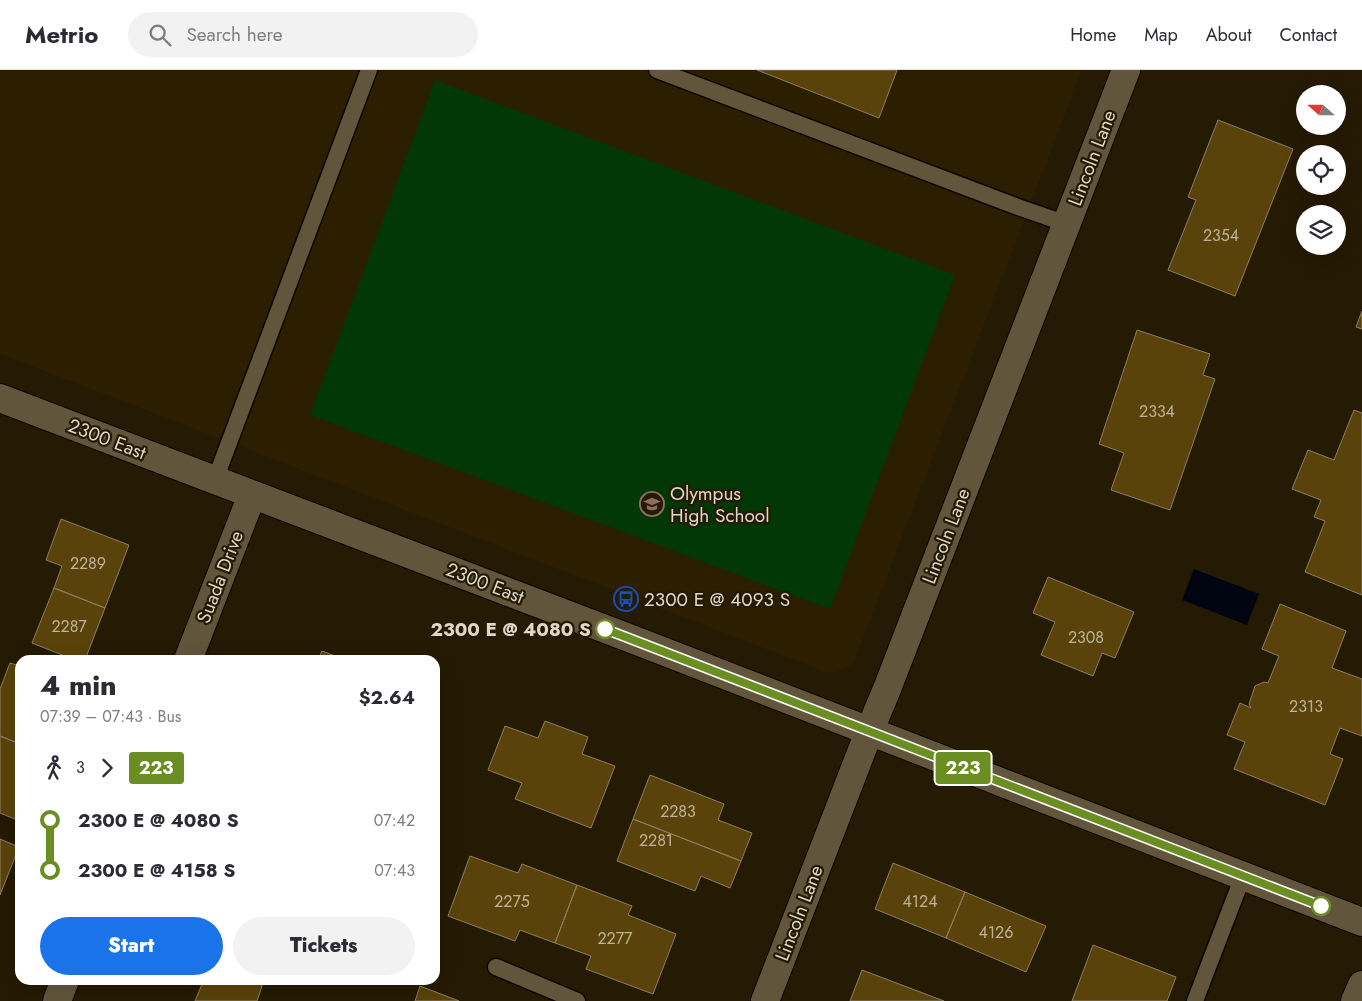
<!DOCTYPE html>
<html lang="en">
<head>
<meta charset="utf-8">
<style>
	body { margin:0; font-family:Jost,sans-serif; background:#f2f2f3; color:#2b2b33; height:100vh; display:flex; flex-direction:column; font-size:19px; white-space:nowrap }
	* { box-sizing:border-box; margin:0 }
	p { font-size:16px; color:#7c7c81 }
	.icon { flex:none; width:28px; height:28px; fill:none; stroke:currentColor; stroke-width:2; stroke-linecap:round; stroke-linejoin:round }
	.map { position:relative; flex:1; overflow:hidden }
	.sheet { position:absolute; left:15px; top:585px; width:425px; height:330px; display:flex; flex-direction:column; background:#fff; border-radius:15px; box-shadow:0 5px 20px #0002 }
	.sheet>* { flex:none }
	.badge { padding:0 10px; border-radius:4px; font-size:18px; line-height:32px }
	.needle { width:32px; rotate:291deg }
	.buttons { position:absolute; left:1296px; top:15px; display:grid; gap:10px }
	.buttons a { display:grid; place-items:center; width:50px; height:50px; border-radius:50%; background:#fff; box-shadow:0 5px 20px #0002; font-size:25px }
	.map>.badge { position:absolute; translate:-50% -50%; box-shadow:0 0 0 2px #fff }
	.legs { display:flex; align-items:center; gap:8px; height:55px; padding:0 25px; font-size:16px }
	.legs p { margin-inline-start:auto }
	.headline { display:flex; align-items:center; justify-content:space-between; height:85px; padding:0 25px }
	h1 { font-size:28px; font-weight:800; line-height:38px }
	.cta { display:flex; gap:10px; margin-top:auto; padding:10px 25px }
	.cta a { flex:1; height:58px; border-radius:30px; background:#1a73e8; color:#fff; font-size:20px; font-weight:800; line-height:58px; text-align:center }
	.cta a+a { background:#f2f2f3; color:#2b2b33 }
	ul { padding:0 25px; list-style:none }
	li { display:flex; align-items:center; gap:18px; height:50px; font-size:19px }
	li i { display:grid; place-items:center; width:8px; height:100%; margin:0 6px; background:currentColor }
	li i::after { content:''; width:12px; height:12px; margin:-6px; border:4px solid; border-radius:50%; background:#fff }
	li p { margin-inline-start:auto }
	li:first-child i { background:linear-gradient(#0000 50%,currentColor 0) }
	li:last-child i { background:linear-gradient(currentColor 50%,#0000 0) }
	header { display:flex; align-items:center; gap:30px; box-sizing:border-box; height:70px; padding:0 25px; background:#fff; border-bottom:1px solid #e1e1e2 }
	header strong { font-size:24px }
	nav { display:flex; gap:28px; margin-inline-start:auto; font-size:18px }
	.search { width:350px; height:45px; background:#f2f2f3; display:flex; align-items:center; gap:12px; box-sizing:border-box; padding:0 18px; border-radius:28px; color:#7c7c81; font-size:19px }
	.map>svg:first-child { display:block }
	.built { fill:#2c1f00 }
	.green { fill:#013806 }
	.water { fill:#000511 }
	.building { fill:#5a430a; stroke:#8b7e63 }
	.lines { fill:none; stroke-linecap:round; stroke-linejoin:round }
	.service-casing { stroke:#0d0500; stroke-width:19 }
	.minor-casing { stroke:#0d0500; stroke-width:30 }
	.tertiary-casing { stroke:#0d0500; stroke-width:30 }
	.secondary-casing { stroke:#0d0500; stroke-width:30 }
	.service { stroke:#61553c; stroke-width:16 }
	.minor { stroke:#61553c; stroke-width:28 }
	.tertiary { stroke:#61553c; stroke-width:28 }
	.secondary { stroke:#61553c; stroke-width:28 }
	.line-1-casing { stroke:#fff; stroke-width:11 }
	.line-1 { stroke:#6b8e23; stroke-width:8 }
	.stop-1-dot { fill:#fff; stroke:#6b8e23; stroke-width:2.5 }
	.labels { text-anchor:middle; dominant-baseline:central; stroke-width:4.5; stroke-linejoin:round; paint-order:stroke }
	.number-label { font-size:16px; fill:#beb39a }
	.street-label { font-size:19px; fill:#dfd8ca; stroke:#251a03 }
	.poi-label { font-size:19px; fill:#dfd8ca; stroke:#251a03; text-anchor:start }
	.stop-label { font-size:19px; font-weight:bold; fill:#dfd8ca; stroke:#251a03; text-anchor:end }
</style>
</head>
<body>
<header>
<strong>Metrio</strong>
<div class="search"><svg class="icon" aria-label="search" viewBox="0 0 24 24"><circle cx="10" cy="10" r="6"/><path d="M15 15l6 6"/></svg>Search here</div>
<nav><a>Home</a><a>Map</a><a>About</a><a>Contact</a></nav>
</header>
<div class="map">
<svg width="1362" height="931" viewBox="0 0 1362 931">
	<rect width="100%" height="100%" fill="#251a03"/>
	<!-- built -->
	<path class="built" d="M0,0H1082L857,584L852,594L844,599L833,603L823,601L0,284Z"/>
	<!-- green -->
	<path class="green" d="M435,10L955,205L830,539L310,345Z"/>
	<!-- water -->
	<path class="water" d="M1194,499L1259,524L1247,555L1182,530Z"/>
	<!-- building -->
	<path class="building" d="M757,0H897L879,48Z
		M1218,50L1293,79L1235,226L1168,200L1196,130L1188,127Z
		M1362,241V259L1356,257Z
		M1137,260L1210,284L1203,305L1215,309L1170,440L1111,420L1124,383L1099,374Z
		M1354,340L1362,343V525L1305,502L1325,451L1314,447L1321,430L1292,419L1308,380L1334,390Z
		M61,449L129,475L105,538L54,518L62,496L46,490Z
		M1048,507L1134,542L1115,588L1102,583L1093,606L1041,585L1055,552L1033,543Z
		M54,518L105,538L85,590H75L32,573Z
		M1280,534L1346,561L1332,598L1362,609V666L1340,658L1330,684L1343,689L1325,735L1234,699L1245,672L1227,665L1240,633L1251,638L1249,634L1255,616L1264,612L1268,613L1279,586L1262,579Z
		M322,581L346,590H318Z
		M10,593L20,596V674L0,666V619Z
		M545,651L588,667L582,684L615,696L591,758L515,729L522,713L488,700L505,656L538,668Z
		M0,666L20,674V751L0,743Z
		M650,705L724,734L718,750L752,763L741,791L633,749Z
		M633,749L741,791L730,818L701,806L695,821L617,791Z
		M0,769L19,777L0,825Z
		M470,786L518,803L522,794L577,815L555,873L520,860L515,871L448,846Z
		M893,793L965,822L946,868L875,839Z
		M577,815L632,836L628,845L676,864L653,924L586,899L591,886L555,873Z
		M965,822L1046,856L1026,902L946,868Z
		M1093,875L1176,907L1167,931H1072Z
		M862,900L944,931H850Z
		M192,910H264L257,931H195L202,914Z
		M420,916L459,931H415Z"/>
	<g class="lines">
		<defs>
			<path id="service" d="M657,0L1018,137L1067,154
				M215,410L369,0
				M496,897L577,931
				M1195,931L1243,806"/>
			<path id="minor" d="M188,590L252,425
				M57,931L65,910
				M1355,931L1362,915"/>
			<path id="tertiary" d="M765,931L869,662L887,619L1126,0"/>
			<path id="secondary" d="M0,328L642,573L1362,852"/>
		</defs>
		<!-- service casing -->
		<use href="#service" class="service-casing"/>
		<!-- minor casing -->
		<use href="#minor" class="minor-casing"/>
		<!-- tertiary casing -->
		<use href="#tertiary" class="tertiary-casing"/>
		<!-- secondary casing -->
		<use href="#secondary" class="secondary-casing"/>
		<!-- service -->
		<use href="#service" class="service"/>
		<!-- minor -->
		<use href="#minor" class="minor"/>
		<!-- tertiary -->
		<use href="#tertiary" class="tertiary"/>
		<!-- secondary -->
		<use href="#secondary" class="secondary"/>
	</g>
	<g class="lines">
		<defs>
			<path id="line-1" d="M605,559L1321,836"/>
		</defs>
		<!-- line-1 casing -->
		<use href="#line-1" class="line-1-casing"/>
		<!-- line-1 -->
		<use href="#line-1" class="line-1"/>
	</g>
	<!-- icons -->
	<defs>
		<symbol id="school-ring" viewBox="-11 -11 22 22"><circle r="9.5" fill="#251a03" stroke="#8d6e63" stroke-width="1.5"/><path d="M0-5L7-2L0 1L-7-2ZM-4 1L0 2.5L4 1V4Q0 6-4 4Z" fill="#8d6e63"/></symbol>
		<symbol id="bus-ring" viewBox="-11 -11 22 22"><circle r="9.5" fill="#251a03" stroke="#1a4fb4" stroke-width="1.5"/><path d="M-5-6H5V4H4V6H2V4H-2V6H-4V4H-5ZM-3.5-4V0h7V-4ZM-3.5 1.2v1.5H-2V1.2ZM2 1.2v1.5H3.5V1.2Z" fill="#1a4fb4"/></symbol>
	</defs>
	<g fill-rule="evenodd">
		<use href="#school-ring" x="638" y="420" width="28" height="28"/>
		<use href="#bus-ring" x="612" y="515" width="28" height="28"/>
	</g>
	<!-- markers -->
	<g class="stop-1-dot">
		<circle cx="605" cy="559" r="9"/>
		<circle cx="1321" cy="836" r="9"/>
	</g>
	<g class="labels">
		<!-- number labels -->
		<g class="number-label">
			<text x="1221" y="165">2354</text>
			<text x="1157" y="341">2334</text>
			<text x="88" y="493">2289</text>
			<text x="69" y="556">2287</text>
			<text x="1086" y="567">2308</text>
			<text x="1306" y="636">2313</text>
			<text x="678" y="741">2283</text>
			<text x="656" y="770">2281</text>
			<text x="512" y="831">2275</text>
			<text x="920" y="831">4124</text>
			<text x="996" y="862">4126</text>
			<text x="615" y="868">2277</text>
		</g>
		<!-- street labels -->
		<g class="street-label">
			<text transform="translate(1092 88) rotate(-69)">Lincoln Lane</text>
			<text transform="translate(107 369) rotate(21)">2300 East</text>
			<text transform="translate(946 466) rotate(-69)">Lincoln Lane</text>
			<text transform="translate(220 507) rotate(-69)">Suada Drive</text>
			<text transform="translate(485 513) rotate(21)">2300 East</text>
			<text transform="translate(799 843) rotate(-69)">Lincoln Lane</text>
		</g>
		<!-- poi labels -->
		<g class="poi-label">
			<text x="670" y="423">Olympus<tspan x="670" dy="22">High School</tspan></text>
			<text x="644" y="529">2300 E @ 4093 S</text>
		</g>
		<!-- stop labels -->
		<g class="stop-label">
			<text x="591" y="559">2300 E @ 4080 S</text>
		</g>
	</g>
</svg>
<div class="buttons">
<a><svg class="needle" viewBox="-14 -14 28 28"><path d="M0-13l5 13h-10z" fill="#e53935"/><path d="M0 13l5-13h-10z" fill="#7c7c81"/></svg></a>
<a><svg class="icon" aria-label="locate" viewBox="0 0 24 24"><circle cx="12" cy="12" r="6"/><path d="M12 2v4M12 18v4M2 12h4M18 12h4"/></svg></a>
<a><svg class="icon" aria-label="layers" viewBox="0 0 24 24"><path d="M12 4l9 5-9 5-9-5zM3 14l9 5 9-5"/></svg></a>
</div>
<b class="badge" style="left:963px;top:698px;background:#6b8e23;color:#fff">223</b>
<section class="sheet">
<div class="headline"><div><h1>4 min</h1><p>07:39 – 07:43 · Bus</p></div><b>$2.64</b></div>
<div class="legs"><svg class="icon" aria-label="walk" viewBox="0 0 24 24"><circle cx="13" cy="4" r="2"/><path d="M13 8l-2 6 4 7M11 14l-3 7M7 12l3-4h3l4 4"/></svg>3<svg class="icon" aria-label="forward" viewBox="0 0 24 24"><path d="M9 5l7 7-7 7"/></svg><b class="badge" style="background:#6b8e23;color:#fff">223</b></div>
<ul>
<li><i style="color:#6b8e23"></i><b>2300 E @ 4080 S</b><p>07:42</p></li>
<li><i style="color:#6b8e23"></i><b>2300 E @ 4158 S</b><p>07:43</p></li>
</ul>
<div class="cta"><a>Start</a><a>Tickets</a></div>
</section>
</div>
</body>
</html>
